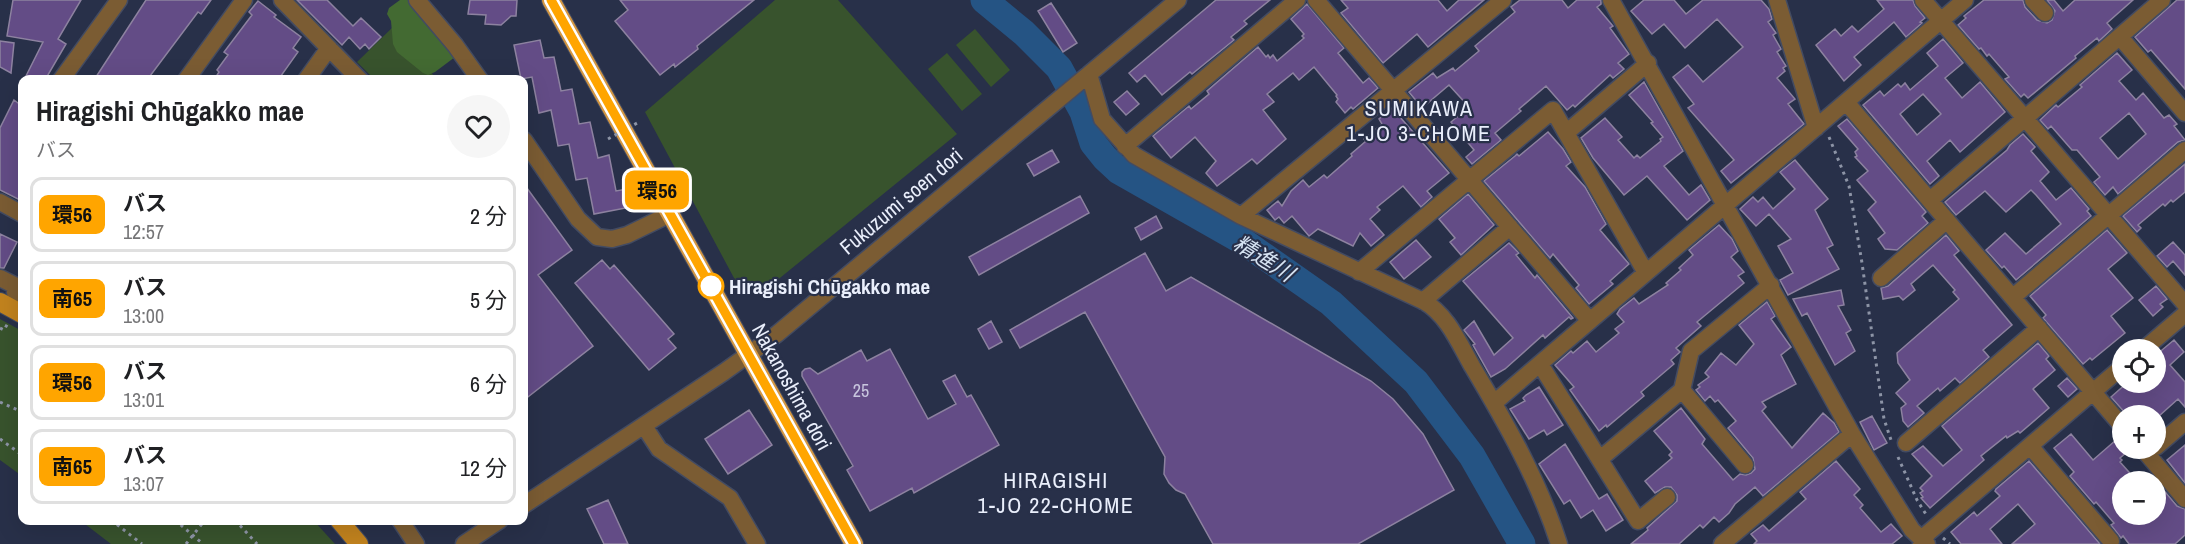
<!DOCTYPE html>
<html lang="ja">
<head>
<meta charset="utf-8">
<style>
	body { margin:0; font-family:"Archivo Narrow","Noto Sans JP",sans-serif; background:#f6f6f6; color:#202124; height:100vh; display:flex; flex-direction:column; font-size:22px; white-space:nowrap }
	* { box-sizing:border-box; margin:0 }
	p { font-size:20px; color:#757577 }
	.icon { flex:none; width:33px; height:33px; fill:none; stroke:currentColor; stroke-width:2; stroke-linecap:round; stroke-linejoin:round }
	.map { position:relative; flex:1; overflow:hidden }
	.sheet { position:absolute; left:18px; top:75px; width:510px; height:450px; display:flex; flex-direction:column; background:#fff; border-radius:12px; box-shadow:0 6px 24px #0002 }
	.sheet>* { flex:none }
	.badge { padding:0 12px; border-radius:9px; font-size:21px; line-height:39px }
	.tools { position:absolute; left:2112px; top:339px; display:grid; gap:12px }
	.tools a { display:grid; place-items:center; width:54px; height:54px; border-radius:50%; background:#fff; box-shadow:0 6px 24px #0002; font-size:30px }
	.map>.badge { position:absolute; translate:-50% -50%; box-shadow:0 0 0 3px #fff }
	.round { display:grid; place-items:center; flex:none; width:63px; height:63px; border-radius:32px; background:#f6f6f6 }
	.summary { display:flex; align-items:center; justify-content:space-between; height:102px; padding:0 18px }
	h1 { font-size:28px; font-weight:700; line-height:45px }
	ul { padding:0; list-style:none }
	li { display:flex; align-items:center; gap:18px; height:75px; margin:0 12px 9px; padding:0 6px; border:3px solid #e0e0e0; border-radius:12px }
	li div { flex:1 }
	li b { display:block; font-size:22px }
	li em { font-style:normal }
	li .badge { min-width:66px; font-weight:700; text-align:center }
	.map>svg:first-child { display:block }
	.green { fill:#38532d }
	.forest { fill:#436a32 }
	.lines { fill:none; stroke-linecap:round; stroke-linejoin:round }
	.river { stroke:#255484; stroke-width:27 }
	.building { fill:#634c86; stroke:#8d82a0; stroke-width:1.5; fill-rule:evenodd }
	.minor-casing { stroke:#434b62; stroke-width:19 }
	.major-casing { stroke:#434b62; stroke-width:20 }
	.highway-casing { stroke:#434b62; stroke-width:20 }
	.path { stroke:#8d94a6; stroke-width:3; stroke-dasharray:3 4.5; stroke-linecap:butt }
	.minor { stroke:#7b5c33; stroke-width:16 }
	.major { stroke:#c2831e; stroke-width:18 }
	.highway { stroke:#d49742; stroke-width:18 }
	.path-bridge { stroke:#8d94a6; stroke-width:3; stroke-dasharray:3 4.5; stroke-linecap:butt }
	.line-casing { stroke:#fff; stroke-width:14 }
	.line { stroke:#ffa500; stroke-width:9 }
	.stop-dot { fill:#fff; stroke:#ffa500; stroke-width:3 }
	.labels { text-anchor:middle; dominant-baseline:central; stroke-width:4.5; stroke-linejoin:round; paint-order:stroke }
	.number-label { font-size:18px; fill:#c8c6de }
	.street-label { font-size:21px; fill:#eaeffc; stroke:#283049 }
	.stop-label { font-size:21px; font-weight:bold; fill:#eaeffc; stroke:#283049; text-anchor:start }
	.neighbourhood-label { font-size:22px; letter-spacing:1.5px; fill:#eaeffc; stroke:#283049 }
	.water-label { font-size:22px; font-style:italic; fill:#d6e3f2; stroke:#283049 }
</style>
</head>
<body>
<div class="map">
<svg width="2185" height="544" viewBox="0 0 2185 544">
	<rect width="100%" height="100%" fill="#283049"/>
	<!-- green -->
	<path class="green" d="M775,0H838L957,134L759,295L741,291L645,112Z
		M395,25L434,76L435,79H374L357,62Z
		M975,29L1010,70L991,87L956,45Z
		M947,53L982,94L962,111L928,69Z
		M0,319L22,331V476L0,460Z
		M81,521H314L335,544H111Z"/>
	<!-- forest -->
	<path class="forest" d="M400,0H408L455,57L435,72L428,75L423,73L397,52L393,44L391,21L387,14L389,8Z"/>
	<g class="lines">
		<!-- river -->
		<path class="river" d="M984,0L1024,33L1059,68L1083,112L1093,143L1105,158L1119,171L1244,242L1331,303L1416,382L1472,456L1522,544"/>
	</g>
	<!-- building -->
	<path class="building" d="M13,0H81L58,39L66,44L45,80H24L43,42L7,36Z
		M146,0H211L201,14L198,12L147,80H94Z
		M297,0H327L353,26L361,18L381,37L369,49L365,44L360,49L349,37L342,45Z
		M470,0H517L516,16H511L501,25L485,24L486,15L468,14Z
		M620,0H754L697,46L698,49L675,67L674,64L660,75L615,21L628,10Z
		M1216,0H1270L1244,21L1247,24L1231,37L1234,40L1192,74L1190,72L1162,95L1145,75L1137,82L1129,73Z
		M1341,0H1438L1447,11L1459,0H1484L1428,47L1417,34L1383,63L1341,13L1348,8Z
		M1520,0H1562L1568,8L1577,0H1601V4L1597,7L1613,26L1610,28L1629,54L1618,63L1624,69L1613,78L1610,75L1575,107L1573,105L1567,110L1546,86L1519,109L1521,111L1495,133L1501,140L1472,164L1466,157L1474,150L1451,122L1469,107L1449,85L1422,108L1409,92L1433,73L1437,78L1453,68L1455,71L1479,51L1475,46L1515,12L1511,7Z
		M1644,0H1674L1686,14L1703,0H1761L1769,9L1772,19L1768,22L1776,33L1773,35L1781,49L1777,52L1786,66L1783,68L1785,71L1777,78L1795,99L1788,104L1804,124L1731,183L1721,171L1734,160L1688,108L1694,104L1673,77L1688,65L1703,82L1743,47L1717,19L1685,48L1664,24L1652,34L1631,11Z
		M1877,0H1913L1915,6L1925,18L1920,22L1922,23L1906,37L1894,22L1854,57L1861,65L1844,81L1816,45L1835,29L1841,36L1852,26L1858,32L1884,9Z
		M1984,0H2023L2025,7L2037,20L2047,23L2052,20L2055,11L2047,0H2054L2063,11L2075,0H2133L2107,23L2112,29L2099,41L2097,38L2075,56L2076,58L2028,98L2024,94L2021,97L2005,79L2009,77L1989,54L1987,56L1981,48L1979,49L1958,25L1966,18L1964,16Z
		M2177,0H2185V89L2151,50L2148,52L2135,37Z
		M258,1L276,15L274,17L301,37L293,48L298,52L278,80H214L219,72L217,70L228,55L224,52L252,15L249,12Z
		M1051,3L1077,43L1063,52L1038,11Z
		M1307,4L1344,48L1338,53L1363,83L1369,78L1378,88L1353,109L1351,107L1345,113L1336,102L1338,99L1336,96L1337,95L1314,67L1299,80L1293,73L1267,94L1274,102L1263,110L1286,139L1257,164L1252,159L1217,186L1206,173L1216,161L1195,137L1171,158L1153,136L1189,106L1191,109L1209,94L1207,91L1258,47L1266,57L1268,55L1270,58L1273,55L1277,61L1304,38L1302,36L1304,34L1291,19Z
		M1943,39L1963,63L1945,78L1962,98L1980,82L2005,112L1960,152L1950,140L1927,161L1939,176L1930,184L1863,105L1880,91L1884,96L1898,84L1901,87L1905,83L1910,90L1938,66L1927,53ZM1923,94L1941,114L1917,135L1900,114Z
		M540,40L544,58L554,57L561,91L572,89L579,124L590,122L598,158L609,155L616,191L627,189L631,207L594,214L587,178L576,180L569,144L558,146L551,110L539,113L532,77L521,79L514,45Z
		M0,41L14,43L11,73L0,67Z
		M2117,53L2132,70L2119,81L2136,100L2143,93L2164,118L2169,115L2177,124L2174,126L2185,140L2178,142L2118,194L2113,187L2105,195L2094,182L2100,177L2077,150H2072L2051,126L2048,129L2040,120L2056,105L2058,107L2082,87L2080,85ZM2129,113L2146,134L2118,159L2100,138Z
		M1644,82L1683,151L1664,166L1689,195L1701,185L1710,200L1687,220L1647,176L1624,195L1593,158L1581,138L1605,118L1622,137L1618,140L1634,158L1637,155L1640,158L1661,141L1660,139L1663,137L1651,123L1653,122L1629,95Z
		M1127,91L1139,104L1126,115L1114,102Z
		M14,100L22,106V201L0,190V128Z
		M1392,108L1449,173L1427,191L1432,197L1421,207L1403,186L1377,207L1380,210L1370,219L1384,235L1371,246L1360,233L1353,246L1318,229L1309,236L1292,216L1284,223L1279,217L1275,220L1267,210L1278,201L1282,206L1291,191L1303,180L1309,187L1324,175L1327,178L1352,156L1351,154L1366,141L1364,139L1382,124L1379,119Z
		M1847,119L1926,212L1922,216L1928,223L1897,250L1885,249L1878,239L1885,233L1868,210L1876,202L1857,180L1868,171L1855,157L1857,156L1855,152L1858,149L1838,126Z
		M1548,132L1563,149L1571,162L1566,166L1585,187L1606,224L1600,230L1629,264L1610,281L1613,284L1589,304L1576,288L1579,285L1553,254L1550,258L1484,181L1515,156L1517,154L1519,156Z
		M2023,134L2035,147L2031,151L2049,172L2040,181L2056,200L2071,188L2089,209L2087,211L2091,216L2016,280L2004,266L2002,268L1986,250L2005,233L2026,254L2061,224L2036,195L2031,190L2006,212L1985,191L1956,215L1945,202L2007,150L2010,145Z
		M1052,150L1059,162L1034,176L1027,164Z
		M1795,160L1828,199L1815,210L1833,245L1827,248L1839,269L1788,295L1780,280L1793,273L1778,246L1791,239L1769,214L1756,226L1740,209L1753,197L1758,202L1763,197L1773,209L1795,189L1780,172Z
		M2185,164V192L2173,202L2171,200L2165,206L2163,204L2138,225L2141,228L2137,232L2123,216Z
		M524,184L572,250L538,275L593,346L524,400Z
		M1468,194L1494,225L1461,255L1450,242L1455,238L1439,219Z
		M1080,196L1089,213L979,275L969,257Z
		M1156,216L1162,228L1141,240L1135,228Z
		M1719,225L1732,239L1738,251L1731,257L1744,272L1738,276L1744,283L1697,322L1701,326L1676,348L1680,352L1671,360L1674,364L1641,392L1644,396L1607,427L1606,425L1599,431L1570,390L1574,387L1555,365L1571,351L1573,353L1587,341L1596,352L1619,333L1615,329L1624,322L1617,314L1620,309L1634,298L1639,304L1668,285L1666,283L1681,270L1679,268L1693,255L1689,250Z
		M2107,230L2127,253L2108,269L2133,298L2111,316L2125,333L2092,360L2090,358L2083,364L2043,318L2046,315L2030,296Z
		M0,234L17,242L4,268H0Z
		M1946,235L1959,251L1954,255L2012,325L1983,350L1989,357L1960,383L1955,378L1940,391L1938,388L1917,406L1924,413L1908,427L1903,421L1901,408L1906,404L1896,393L1910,380L1898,363L1897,353L1959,299L1953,292L1955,290L1933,265L1911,284L1915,290L1903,300L1899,296L1883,299L1881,288L1888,286Z
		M1416,240L1431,257L1404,279L1390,262Z
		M2173,242L2185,255V275L2173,261L2167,267L2157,256Z
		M1509,243L1519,253L1516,255L1535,278L1537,275L1573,318L1571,319L1569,317L1545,338L1543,335L1505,369L1491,377L1473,345L1475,344L1464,330L1474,321L1494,355L1513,338L1463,281Z
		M1145,253L1166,291L1191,277L1371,381L1393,399L1423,434L1454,490L1358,544H1213L1185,494L1176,490L1169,483L1164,474L1165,457L1085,312L1020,348L1010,330Z
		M602,260L610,269L614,265L674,334L668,339L676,348L649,370L575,283Z
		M2156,286L2167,299L2160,304L2163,307L2153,316L2139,300Z
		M1841,290L1844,305L1838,306L1851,330L1846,333L1855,351L1835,365L1807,313L1802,316L1793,299Z
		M1767,302L1775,316L1771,319L1791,347L1781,355L1796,384L1762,402L1766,407L1762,411L1792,448L1823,413L1834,423L1839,432L1763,496L1755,487L1735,504L1729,513L1719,522L1714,517L1703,528L1700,525L1679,544H1631L1648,530L1647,528L1677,501V495L1671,487H1665L1655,493L1645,481L1672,458L1669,455L1672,452L1654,431L1681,408L1705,439L1702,444L1733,480L1740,474L1746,475L1751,473L1755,469L1753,458L1728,428L1736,421L1718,400L1715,402L1710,396L1705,401L1696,390L1700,387L1698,385L1709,377L1705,373L1721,353L1736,365L1754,344L1739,325Z
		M991,321L1002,342L989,349L978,329Z
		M2174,340L2184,352L2170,365L2185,382V407L2178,399L2159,416H2142L2134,407L2126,414L2111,397L2128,382H2156V355Z
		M2038,343L2049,356L2046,359L2055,370L2033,389L2049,408L2020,433L2018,431L2007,438L2006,436L1981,456L1984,460L1930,508L1921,498L1923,497L1920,493L1923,491L1920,488L1932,476L1912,454L1923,446L1943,466L1962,450L1942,426Z
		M890,349L928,419L956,404L943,381L955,375L967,397L971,395L999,445L914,493L912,488L870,511L847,470L853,466L802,376V372L805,369L810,368L818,374L861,350L867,361Z
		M2067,378L2077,389L2068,397L2058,386Z
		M1539,387L1563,425L1547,435L1544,430L1529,439L1510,409L1525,401L1523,398L1526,395Z
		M749,410L772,445L728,474L705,439Z
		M1872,416L1887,443L1874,450L1860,422Z
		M2071,434L2093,460L2116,440L2127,452L2120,458L2122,460L2120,462L2136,480L2122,482V514H2132L2138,521L2146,514H2156V481L2177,506L2185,509V535L2175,544H2129L2123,536L2121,538L2111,525L2114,523L2096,502L2094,504L2070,476L2074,472L2054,448Z
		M1565,444L1599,499L1607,494L1623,520L1606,531L1593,510L1581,518L1570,500L1564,504L1539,464Z
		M2185,445V483L2167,460Z
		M1836,461L1860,489L1854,495L1863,505L1860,508L1881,532L1891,524L1902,536L1892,544H1754L1757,541L1751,534L1763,525L1769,531L1806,499L1800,492Z
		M2029,461L2100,544H2012L2035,524L2018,504L1990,529L2002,544H1961L1951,532L1974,512L1977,516L2000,496L1995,491L1996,489Z
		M608,500L628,544H604L587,509Z"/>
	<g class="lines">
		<defs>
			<path id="minor" d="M282,0L360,80
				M417,0L455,45L480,80
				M1316,0L1590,321
				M1611,0L1852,434L1912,530L1927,544
				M1777,0L1816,128
				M1923,0L2185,304
				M2033,0L2045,13
				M2120,37L2185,113
				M1089,74L1102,119L1134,155L1241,216L1423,301C1447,314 1459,343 1472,366C1506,423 1539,481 1559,544
				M61,80L119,0
				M186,80L244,0
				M306,80L329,48
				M1846,102L2122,426
				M1566,133L1648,63
				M524,140L578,219L597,237L612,239L627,235L670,214
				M1125,146L1297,0
				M1930,200L2162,0
				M0,202L22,214
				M1241,216L1503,0
				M1359,272L1553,110L1646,273
				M0,278L14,285L18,312
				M1881,278L1947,220
				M2013,297L2185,150
				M1423,301L1510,227
				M2143,350L2185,314
				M1540,364L1638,521L1667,497
				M1682,390L1745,465
				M1494,403L1965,0
				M644,426L659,449L730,498L757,544
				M1906,443L2039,328
				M2030,446L2111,541
				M2156,447L2185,422
				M2142,448L2185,499
				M1600,459L1682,390L1691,351L1771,285
				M524,505L724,372L777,334L1178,0
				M400,520L416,544
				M464,544L500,520
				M1722,544L1852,434
				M1921,544L1928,533L2122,367"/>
			<path id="major" d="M0,302L22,314
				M339,520L359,544"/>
			<path id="highway" d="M551,0L854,544"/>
		</defs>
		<!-- minor casing -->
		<use href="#minor" class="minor-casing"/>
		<!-- major casing -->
		<use href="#major" class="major-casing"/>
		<!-- highway casing -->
		<use href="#highway" class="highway-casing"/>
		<!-- path -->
		<path class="path" d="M1829,137L1849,186L1862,263L1884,419L1891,440
			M0,328L4,330L8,323
			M0,402L22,412
			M0,439L22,455
			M1898,457L1917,500L1927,516
			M111,520L142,544
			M175,520L203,544
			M235,520L257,544
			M1943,538L1950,544
			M186,544L205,520"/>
		<!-- minor -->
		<use href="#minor" class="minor"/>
		<!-- major -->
		<use href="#major" class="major"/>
		<!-- highway -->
		<use href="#highway" class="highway"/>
		<!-- path-bridge -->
		<path class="path-bridge" d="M608,139L639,122"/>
	</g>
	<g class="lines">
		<defs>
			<path id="line" d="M551,0L854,544"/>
		</defs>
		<!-- line casing -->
		<use href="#line" class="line-casing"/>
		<!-- line -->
		<use href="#line" class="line"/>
	</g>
	<!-- markers -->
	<circle class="stop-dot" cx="711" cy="286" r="12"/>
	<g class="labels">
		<!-- number labels -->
		<g class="number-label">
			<text x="861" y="390">25</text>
		</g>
		<!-- street labels -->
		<g class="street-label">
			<text transform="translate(901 201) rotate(-40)">Fukuzumi soen dori</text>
			<text transform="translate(792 387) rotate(61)">Nakanoshima dori</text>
		</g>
		<!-- stop labels -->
		<g class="stop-label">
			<text x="729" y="286">Hiragishi Chūgakko mae</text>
		</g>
		<!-- neighbourhood labels -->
		<g class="neighbourhood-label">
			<text x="1419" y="108">SUMIKAWA<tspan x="1419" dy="25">1-JO 3-CHOME</tspan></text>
			<text x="1056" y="480">HIRAGISHI<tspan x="1056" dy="25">1-JO 22-CHOME</tspan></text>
		</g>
		<!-- water labels -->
		<g class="water-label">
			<text transform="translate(1264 258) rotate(32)">精進川</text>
		</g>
	</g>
</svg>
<div class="tools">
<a><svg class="icon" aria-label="locate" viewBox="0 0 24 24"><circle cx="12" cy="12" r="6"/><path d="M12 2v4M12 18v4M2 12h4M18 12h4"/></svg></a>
<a>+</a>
<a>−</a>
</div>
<b class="badge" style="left:657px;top:190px;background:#ffa500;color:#111">環56</b>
<section class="sheet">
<div class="summary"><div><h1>Hiragishi Chūgakko mae</h1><p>バス</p></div><a class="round"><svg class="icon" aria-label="heart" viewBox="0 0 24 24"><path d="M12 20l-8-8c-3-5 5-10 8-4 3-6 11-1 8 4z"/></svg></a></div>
<ul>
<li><span class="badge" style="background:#ffa500;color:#111">環56</span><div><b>バス</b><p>12:57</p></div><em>2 分</em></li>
<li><span class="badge" style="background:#ffa500;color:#111">南65</span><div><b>バス</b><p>13:00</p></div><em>5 分</em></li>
<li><span class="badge" style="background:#ffa500;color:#111">環56</span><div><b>バス</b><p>13:01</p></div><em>6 分</em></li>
<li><span class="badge" style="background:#ffa500;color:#111">南65</span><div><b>バス</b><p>13:07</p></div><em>12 分</em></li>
</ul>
</section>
</div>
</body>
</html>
